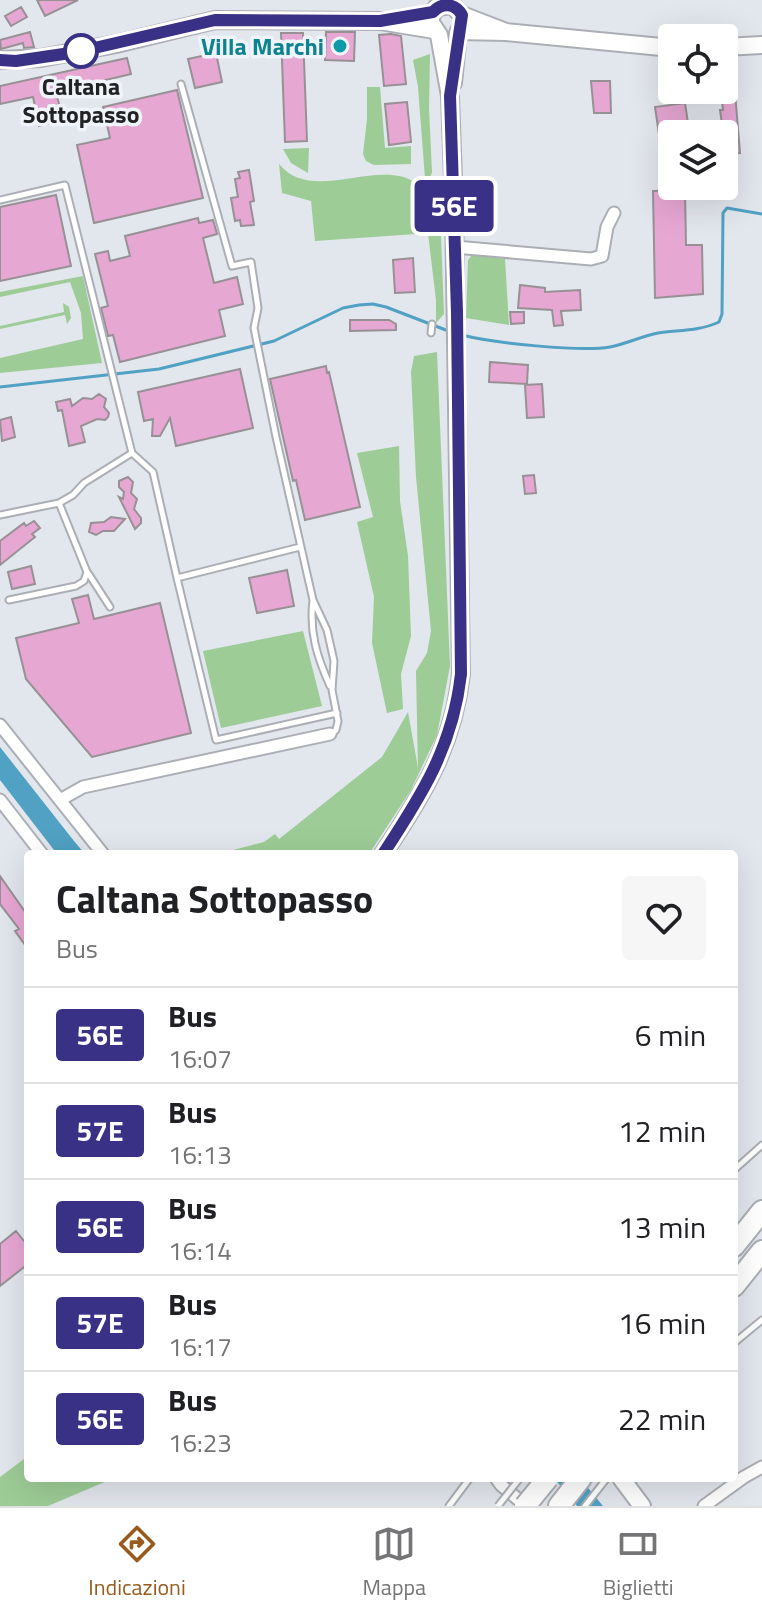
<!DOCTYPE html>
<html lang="it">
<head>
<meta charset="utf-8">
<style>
	body { margin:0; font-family:"Titillium Web",sans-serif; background:#f6f6f6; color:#202124; height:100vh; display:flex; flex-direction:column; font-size:30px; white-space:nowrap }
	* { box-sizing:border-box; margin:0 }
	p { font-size:26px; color:#757577 }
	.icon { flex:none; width:44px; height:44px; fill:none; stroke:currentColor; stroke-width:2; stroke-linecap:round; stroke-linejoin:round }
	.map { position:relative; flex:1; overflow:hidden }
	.details { position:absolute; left:24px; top:850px; width:714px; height:632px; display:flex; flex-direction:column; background:#fff; border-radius:8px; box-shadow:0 8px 32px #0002 }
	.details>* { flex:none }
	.badge { padding:0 16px; border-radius:6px; font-size:28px; line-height:52px }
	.buttons { position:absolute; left:658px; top:24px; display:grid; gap:16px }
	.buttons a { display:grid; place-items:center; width:80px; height:80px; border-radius:8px; background:#fff; box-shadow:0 8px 32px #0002; font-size:40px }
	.map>.badge { position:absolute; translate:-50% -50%; box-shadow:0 0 0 4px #fff }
	.round { display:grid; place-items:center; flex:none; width:84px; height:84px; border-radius:8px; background:#f6f6f6 }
	.summary { display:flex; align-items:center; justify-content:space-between; height:136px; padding:0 32px }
	h1 { font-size:38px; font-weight:700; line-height:60px }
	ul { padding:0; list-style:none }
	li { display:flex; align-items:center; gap:24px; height:96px; padding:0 32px; border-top:2px solid #e0e0e0 }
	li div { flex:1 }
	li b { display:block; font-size:30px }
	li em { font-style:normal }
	li .badge { min-width:88px; font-weight:700; text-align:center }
	.menu { display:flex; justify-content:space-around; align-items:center; height:112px; border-top:2px solid #e0e0e0; background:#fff; font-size:22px; color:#757577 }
	.menu a { display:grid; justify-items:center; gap:4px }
	.menu .active { color:#975b1d }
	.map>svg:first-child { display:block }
	.green { fill:#9dcc96 }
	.water { fill:#50a1c3 }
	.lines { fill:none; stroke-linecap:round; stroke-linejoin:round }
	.stream { stroke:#50a1c3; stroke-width:3 }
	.building { fill:#e7a7d3; stroke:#979195; stroke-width:2 }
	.lane-casing { stroke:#abafb5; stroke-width:9 }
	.street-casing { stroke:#abafb5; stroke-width:15 }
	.secondary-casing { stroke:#abafb5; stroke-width:20 }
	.highway-casing { stroke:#abafb5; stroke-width:24 }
	.lane { stroke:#fff; stroke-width:5 }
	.street { stroke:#fff; stroke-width:11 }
	.secondary { stroke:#fff; stroke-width:16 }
	.highway { stroke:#fff; stroke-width:20 }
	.lane-bridge-casing { stroke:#abafb5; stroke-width:9; stroke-linecap:butt }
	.highway-bridge-casing { stroke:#abafb5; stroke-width:24; stroke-linecap:butt }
	.lane-bridge { stroke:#fff; stroke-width:5 }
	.highway-bridge { stroke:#fff; stroke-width:20 }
	.line-casing { stroke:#fff; stroke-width:18 }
	.line { stroke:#393185; stroke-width:12 }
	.culture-dot { fill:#0f9aa8; stroke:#eff4fa; stroke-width:3 }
	.stop-dot { fill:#fff; stroke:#393185; stroke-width:4 }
	.labels { text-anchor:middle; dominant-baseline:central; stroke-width:7; stroke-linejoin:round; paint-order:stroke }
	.culture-label { font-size:24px; font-weight:bold; fill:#0d838f; stroke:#eff4fa; text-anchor:end }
	.stop-label { font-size:24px; font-weight:bold; fill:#202224; stroke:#eff4fa }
</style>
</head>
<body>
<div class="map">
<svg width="762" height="1506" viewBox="0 0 762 1506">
	<rect width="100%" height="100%" fill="#e2e6ed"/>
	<!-- green -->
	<path class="green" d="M430,54L429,108L432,172L426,191L418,87L413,60Z
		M367,87H380L385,148L411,146V164L374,165L366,161L363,154L367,119Z
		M309,148L308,173L291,163L283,149Z
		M279,164C311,203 372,161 411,180C419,196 421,217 416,234L315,241L311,201L282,193Z
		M430,216L436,217L441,237L444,314L436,323V300L427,225Z
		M472,255L505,259L509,325L466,318L468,260Z
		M83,276L102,363L0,373V358L83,339L81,313L70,282L0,297V292Z
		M63,303L69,307L71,318L67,324L65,315L0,329V326L64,312Z
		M437,352L450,666L437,735L411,790L369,854H218L264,842L275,834L279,839L382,757L408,712L418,768L416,671L427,653L431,631L416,477L411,372L414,356Z
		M399,446L400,501L408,556L411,636L401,674L403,709L387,713L372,643L374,597L357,522L373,517L357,453Z
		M303,631L322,706L221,728L203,651Z
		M28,1456V1478H114L48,1506H0V1477Z"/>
	<!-- water -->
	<path class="water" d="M0,747L74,841L85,854H58L54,850L0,780Z
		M554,1478H580L603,1506H577Z"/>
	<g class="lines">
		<!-- stream -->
		<path class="stream" d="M462,335C493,343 580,352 610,347C626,344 642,336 658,333C679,330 700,331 719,322L722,314L723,213L727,208L762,214
			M0,387L159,369L274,341L343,308L359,305L373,304L386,307L451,332"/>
	</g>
	<!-- building -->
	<path class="building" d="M37,0H78L45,16Z
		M21,7L27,17L11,26L5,16Z
		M30,32L34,47L24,48L23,43L1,49L0,40Z
		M326,32H355L354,61L325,60Z
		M281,33H303L307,141L285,142Z
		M391,34L401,36L406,84L384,86L379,35Z
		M216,53L222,82L195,88L188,59Z
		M127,58L131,74L56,92L63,120L39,126L33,97L0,104V86Z
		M591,81H610L611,113H594Z
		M177,90L203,198L94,223L77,145L110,138L103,107Z
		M735,92L740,153L726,154L720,110H723L721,93Z
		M407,102L411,142L389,145L385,104Z
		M685,103L689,130L672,132V155H662L655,107Z
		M249,170L254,201L250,202L254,225L241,226L240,220L235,221L231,198L238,197L235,179L240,178L238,172Z
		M685,190L686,245H702L703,294L655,298L653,191Z
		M56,195L71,266L0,281V207Z
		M198,218L199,223L213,220L217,234L203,238L214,283L237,277L243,304L219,310L225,336L120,362L113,335L108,336L101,308L108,306L95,254L108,251L110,261L130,256L125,236Z
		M413,258L415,292L395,293L393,260Z
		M520,285L545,288V292L580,290L581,310L561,311L563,325L554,326L552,310L518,308Z
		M510,312H524V323L511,324Z
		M350,320H389L396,324V330L350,331Z
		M490,362L528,365L527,384L489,382Z
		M326,366L327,373L329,372L360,507L305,520L296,480L293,481L270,379Z
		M240,369L253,428L176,446L170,418L160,436H152L153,419L144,421L138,392Z
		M542,384L544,417L527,418L525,385Z
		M99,394L106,399L104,407L109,413L108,417L105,420L97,419L81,426L85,442L69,446L62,410L58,411L56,402L70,399L72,406L83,398L92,399Z
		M11,417L15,437L2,441L0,420Z
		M534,475L536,493L525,494L523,476Z
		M128,477L133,482L131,493L137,499L134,509L141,518V523L135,529L119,497L123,499L124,492L119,487V481Z
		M111,517L125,519L114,531H103L96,535L89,532L91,523L104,522Z
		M34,521L40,528L32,534L35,537L0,565V541L24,523L26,526Z
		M31,566L35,584L12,589L8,572Z
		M287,570L294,606L257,613L249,578Z
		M88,595L94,619L160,603L191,733L92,757L26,679L16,638L79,623L72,599Z
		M0,876L28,916V949L15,931L19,929L0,904Z
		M16,1231L28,1246V1264L0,1286V1244Z"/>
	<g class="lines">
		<defs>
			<path id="lane" d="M181,84L232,266L251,262L258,308L254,328L276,437L313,600L327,630L334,661L332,690L338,721L336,730L331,734
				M0,200L65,185L132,453L153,472L177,578
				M431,333L432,324
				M0,515L59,503L73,495L84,483L132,453
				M300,547L177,578L216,740L337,713
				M88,573L110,607
				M9,600L76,586L84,581L87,572L59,503
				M313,600C309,632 317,657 330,686
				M734,1170L762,1145
				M734,1343L762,1320
				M449,1506L470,1478
				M585,1506L607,1478"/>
			<path id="street" d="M455,247L591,259L602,256L607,227L614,213
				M0,725L103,854
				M0,800L42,854
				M60,800L83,787L330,734
				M496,1478L501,1485L526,1506
				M704,1506L744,1477L762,1467"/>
			<path id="secondary" d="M459,31L506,32L672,48
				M724,47L762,45
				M0,60L41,58L116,44L215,20L380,21L434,30
				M453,83L458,33
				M383,854C422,795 453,747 461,674L454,206L450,96L439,35L431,23V16L437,7L452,5L462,15L506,32
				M621,1478L642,1506"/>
			<path id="highway" d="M734,1246L762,1211
				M734,1286L762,1251
				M559,1506L581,1478"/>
		</defs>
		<!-- lane casing -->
		<use href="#lane" class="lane-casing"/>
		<!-- street casing -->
		<use href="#street" class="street-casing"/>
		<!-- secondary casing -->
		<use href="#secondary" class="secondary-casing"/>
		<!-- highway casing -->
		<use href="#highway" class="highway-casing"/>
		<!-- lane -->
		<use href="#lane" class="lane"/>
		<!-- street -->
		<use href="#street" class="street"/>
		<!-- secondary -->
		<use href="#secondary" class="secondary"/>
		<!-- highway -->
		<use href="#highway" class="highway"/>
		<defs>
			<path id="lane-bridge" d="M498,1506L520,1478"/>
			<path id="highway-bridge" d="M525,1506L548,1478"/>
		</defs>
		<!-- lane-bridge casing -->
		<use href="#lane-bridge" class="lane-bridge-casing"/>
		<!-- highway-bridge casing -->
		<use href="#highway-bridge" class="highway-bridge-casing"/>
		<!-- lane-bridge -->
		<use href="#lane-bridge" class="lane-bridge"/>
		<!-- highway-bridge -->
		<use href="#highway-bridge" class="highway-bridge"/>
	</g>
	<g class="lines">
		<defs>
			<path id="line" d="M0,60L16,61L77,52L215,20L380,21L433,12C442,2 455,3 462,15L450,96L457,312L461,674C453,746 422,795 383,854"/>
		</defs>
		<!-- line casing -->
		<use href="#line" class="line-casing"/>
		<!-- line -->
		<use href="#line" class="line"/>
	</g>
	<!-- markers -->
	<circle class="culture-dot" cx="340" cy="46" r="8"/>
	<circle class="stop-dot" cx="81" cy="51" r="16"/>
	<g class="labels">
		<!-- culture labels -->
		<g class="culture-label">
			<text x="324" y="46">Villa Marchi</text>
		</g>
		<!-- stop labels -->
		<g class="stop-label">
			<text x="81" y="86">Caltana<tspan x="81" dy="28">Sottopasso</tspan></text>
		</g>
	</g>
</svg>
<div class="buttons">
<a><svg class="icon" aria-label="locate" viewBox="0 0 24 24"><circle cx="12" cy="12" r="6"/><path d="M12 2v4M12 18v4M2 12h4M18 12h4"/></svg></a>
<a><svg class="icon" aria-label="layers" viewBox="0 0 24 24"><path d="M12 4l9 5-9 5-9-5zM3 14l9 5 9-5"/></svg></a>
</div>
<b class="badge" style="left:454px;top:206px;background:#393185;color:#fff">56E</b>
<section class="details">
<div class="summary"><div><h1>Caltana Sottopasso</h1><p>Bus</p></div><a class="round"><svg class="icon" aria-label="heart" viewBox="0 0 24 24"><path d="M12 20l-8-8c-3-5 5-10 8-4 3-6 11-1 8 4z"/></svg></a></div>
<ul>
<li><span class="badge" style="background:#393185;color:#fff">56E</span><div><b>Bus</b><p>16:07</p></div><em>6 min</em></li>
<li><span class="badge" style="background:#393185;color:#fff">57E</span><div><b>Bus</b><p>16:13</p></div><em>12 min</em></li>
<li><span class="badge" style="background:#393185;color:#fff">56E</span><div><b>Bus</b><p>16:14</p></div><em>13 min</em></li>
<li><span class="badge" style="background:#393185;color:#fff">57E</span><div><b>Bus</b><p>16:17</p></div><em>16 min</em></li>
<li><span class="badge" style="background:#393185;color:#fff">56E</span><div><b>Bus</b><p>16:23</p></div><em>22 min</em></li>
</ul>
</section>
</div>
<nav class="menu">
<a class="active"><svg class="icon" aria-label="directions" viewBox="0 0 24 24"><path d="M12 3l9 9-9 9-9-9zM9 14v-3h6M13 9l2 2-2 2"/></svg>Indicazioni</a>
<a><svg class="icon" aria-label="map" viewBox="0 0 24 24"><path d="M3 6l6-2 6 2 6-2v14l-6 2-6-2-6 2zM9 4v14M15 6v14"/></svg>Mappa</a>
<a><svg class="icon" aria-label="tickets" viewBox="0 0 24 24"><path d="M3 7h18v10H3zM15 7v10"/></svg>Biglietti</a>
</nav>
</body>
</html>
